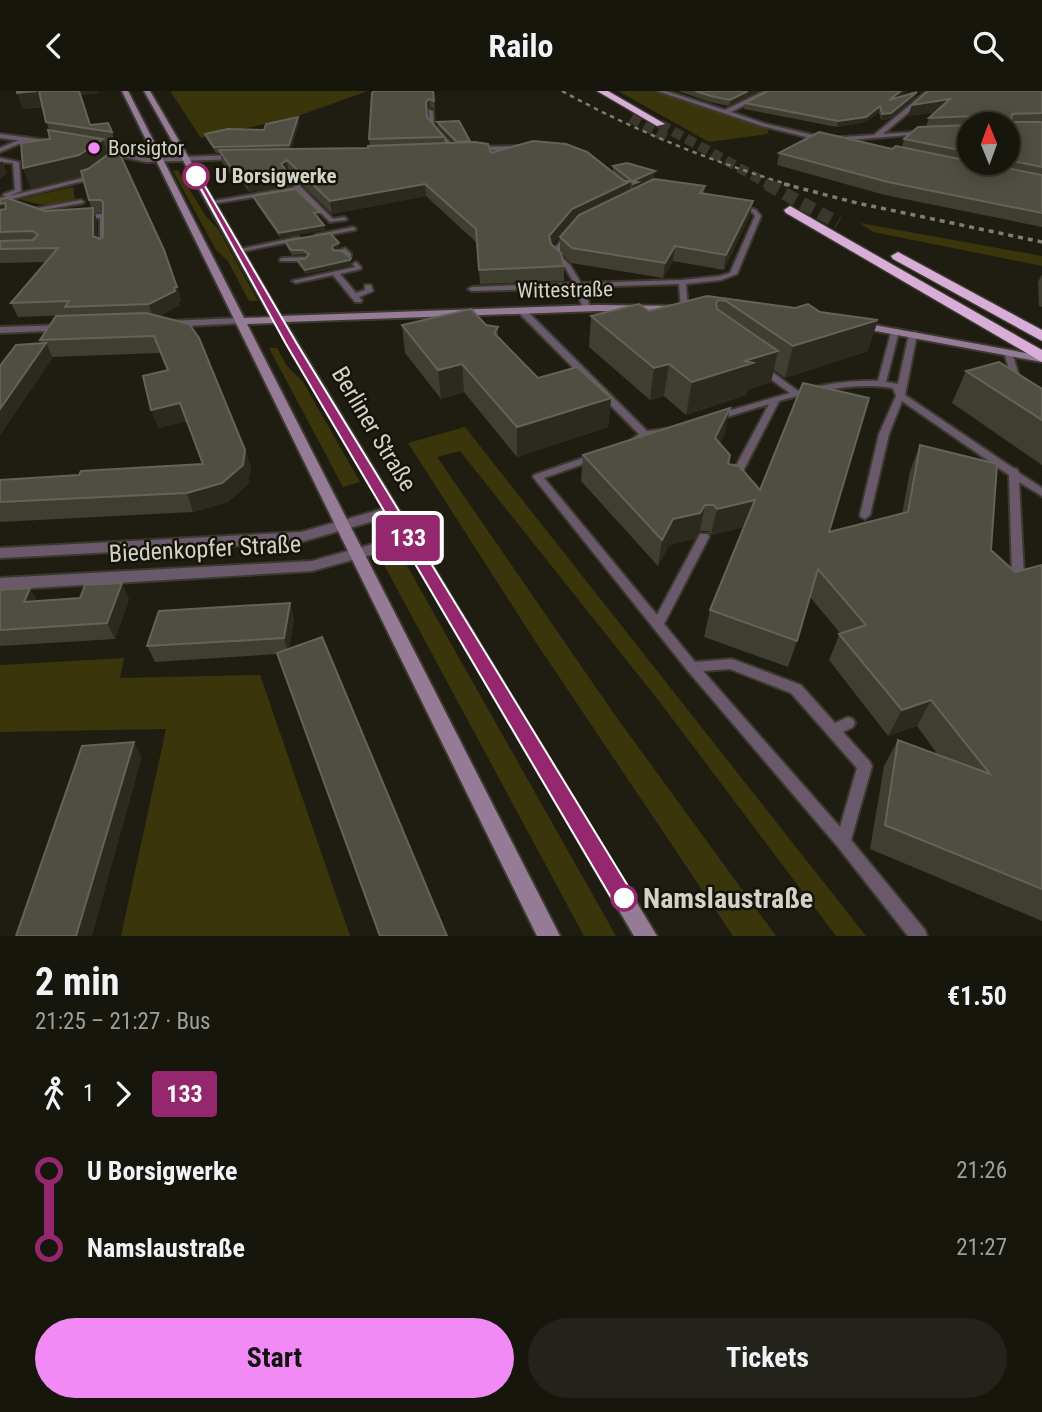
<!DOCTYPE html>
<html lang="en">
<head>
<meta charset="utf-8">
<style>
	body { margin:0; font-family:"Roboto Condensed",sans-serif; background:#24231b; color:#f1f3f6; height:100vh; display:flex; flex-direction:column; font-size:26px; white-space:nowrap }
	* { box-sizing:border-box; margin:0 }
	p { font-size:23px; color:#9e9f9d }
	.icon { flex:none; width:38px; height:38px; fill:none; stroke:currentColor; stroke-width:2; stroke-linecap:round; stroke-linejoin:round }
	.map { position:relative; height:845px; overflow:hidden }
	.sheet { display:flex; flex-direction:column; background:#17160d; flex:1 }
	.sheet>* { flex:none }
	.badge { padding:0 14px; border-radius:5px; font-size:24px; line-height:46px }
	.needle { width:46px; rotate:359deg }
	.buttons { position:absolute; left:957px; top:21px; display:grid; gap:14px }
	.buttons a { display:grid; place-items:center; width:63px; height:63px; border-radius:50%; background:#17160d; box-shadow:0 4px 18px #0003,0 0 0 2px #36352e; font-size:35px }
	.map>.badge { position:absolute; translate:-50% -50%; box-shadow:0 0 0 4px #fff }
	.legs { display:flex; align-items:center; gap:10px; height:77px; padding:0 35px; font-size:23px }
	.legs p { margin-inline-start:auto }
	.summary { display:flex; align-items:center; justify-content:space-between; height:119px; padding:0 35px }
	h1 { font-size:38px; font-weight:700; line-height:52px }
	.action { display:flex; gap:14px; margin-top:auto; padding:14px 35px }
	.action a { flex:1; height:80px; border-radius:42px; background:#f18af5; color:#111; font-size:28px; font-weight:700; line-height:80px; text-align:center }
	.action a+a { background:#24231b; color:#f1f3f6 }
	ul { padding:0 35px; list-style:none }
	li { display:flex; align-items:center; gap:24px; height:77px; font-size:26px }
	li i { display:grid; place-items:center; width:10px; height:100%; margin:0 9px; background:currentColor }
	li i::after { content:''; width:18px; height:18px; margin:-9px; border:5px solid; border-radius:50%; background:#17160d }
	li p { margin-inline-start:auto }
	li:first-child i { background:linear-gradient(#0000 50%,currentColor 0) }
	li:last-child i { background:linear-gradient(currentColor 50%,#0000 0) }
	header { display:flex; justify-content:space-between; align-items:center; height:91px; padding:0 35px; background:#17160d; font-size:32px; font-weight:700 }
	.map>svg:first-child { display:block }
	.green { fill:#3b350b }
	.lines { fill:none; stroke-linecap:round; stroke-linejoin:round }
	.highway-tunnel-far1 { stroke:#3a382d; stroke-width:10; stroke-dasharray:10 5; stroke-linecap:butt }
	.highway-tunnel { stroke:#3a382d; stroke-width:13; stroke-dasharray:13 7; stroke-linecap:butt }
	.lane-casing { stroke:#3c3a2f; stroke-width:4 }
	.street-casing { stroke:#3c3a2f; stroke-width:4 }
	.secondary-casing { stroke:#3c3a2f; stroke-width:4 }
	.highway-casing { stroke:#3c3a2f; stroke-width:3 }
	.lane { fill:#6a596a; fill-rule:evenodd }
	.street { fill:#6a596a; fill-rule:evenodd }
	.secondary { fill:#967b97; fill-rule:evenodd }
	.highway { fill:#d8aed9; fill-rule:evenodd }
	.rail-far1 { stroke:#7e7d73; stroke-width:2.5; stroke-dasharray:4.5 4.5; stroke-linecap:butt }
	.rail { stroke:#7e7d73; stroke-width:3.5; stroke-dasharray:5 5; stroke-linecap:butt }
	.wall { fill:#403e31; fill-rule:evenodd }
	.shaded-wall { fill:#2c2a1e }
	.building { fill:#504e42; stroke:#646357; stroke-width:2 }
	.line-1 { fill:#95276e; stroke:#fff; stroke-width:2 }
	.poi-dot { fill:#f18af5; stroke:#161408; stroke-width:2.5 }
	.stop-1-dot { fill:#fff; stroke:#95276e; stroke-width:3.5 }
	.labels { text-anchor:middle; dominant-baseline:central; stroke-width:5; stroke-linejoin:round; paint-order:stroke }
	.far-poi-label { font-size:21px; fill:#d3d2ca; stroke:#161408; text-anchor:start }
	.far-stop-label { font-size:21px; font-weight:bold; fill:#d3d2ca; stroke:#161408; text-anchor:start }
	.far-street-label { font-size:21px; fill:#d3d2ca; stroke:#161408 }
	.street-label { font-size:24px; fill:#d3d2ca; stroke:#161408 }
	.near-stop-label { font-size:28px; font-weight:bold; fill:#d3d2ca; stroke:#161408; text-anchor:start }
</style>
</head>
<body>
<header><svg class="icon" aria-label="back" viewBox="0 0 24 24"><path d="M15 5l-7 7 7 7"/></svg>Railo<svg class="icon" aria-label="search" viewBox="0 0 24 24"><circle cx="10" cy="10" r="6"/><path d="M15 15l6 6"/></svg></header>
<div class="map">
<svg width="1042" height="845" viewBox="0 0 1042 845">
	<rect width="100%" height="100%" fill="#1f1d11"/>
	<!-- green -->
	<path class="green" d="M170,0H368L292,27L201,47Z
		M618,0H653L769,38L767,43L709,51Z
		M178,79L205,124L218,138L258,210H249L228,170L216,159L173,80Z
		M73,96L75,108C60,118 37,114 20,108Z
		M860,132L1042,165V175L873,141Z
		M269,257H277L287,275L303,291L360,391L343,396Z
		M465,336L513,397L866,845H836L659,610L460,360L437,366L617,627L776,845H733L535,550L408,352Z
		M401,464L616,845H584L382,470Z
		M124,567L120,587L260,584L350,845H121L166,638L0,641V574Z"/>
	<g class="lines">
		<!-- highway-tunnel-far1 -->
		<path class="highway-tunnel-far1" d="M631,27L668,48
			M660,33L770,94"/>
		<!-- highway-tunnel -->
		<path class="highway-tunnel" d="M767,93L838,132"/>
		<defs>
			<path id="lane" d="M429,19L433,20L434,35L457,58V60H453L430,35Z
				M26,46L28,49L0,61V57Z
				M0,67L19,71L21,100L9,105L87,86L95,81L98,83L91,88L0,111V107L6,106L3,104L4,103L15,99L13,72L0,71Z
				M289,84L333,128L344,126L347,128L346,129L330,131L298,99L211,113L208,111L295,96L286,86Z
				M81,109L84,111L83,112L25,122L22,120Z
				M739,113L756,119L761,125L737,183L721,189L686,193L688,220L681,218L679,193L583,196L591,218L587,220L583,218L576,197L472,200L468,198L472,196L574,192L565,176L551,163L567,141L569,140L572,142L558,163L570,174L581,192L682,189L720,185L730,182L755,125L752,121L737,116L736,115Z
				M103,123L106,125V158L103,160L100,158V127L83,128L80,126L83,124Z
				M353,136L356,138L355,139L318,146L315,144Z
				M298,146L301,148L300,149L239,161L236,159Z
				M345,157L351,163V165H347L344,162L338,163L335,161Z
				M282,167L304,166L307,168L304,170H280V168Z
				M356,171L361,176V178L340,183L356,202L365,199V194H371L373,200L359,206L362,209L361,211H355L333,184L296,192L292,190L355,176L353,173Z
				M519,218H525L647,340L665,338L670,341L668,343L647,346L635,354H629L627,352L639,343L519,222Z
				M892,238H898L899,240L886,291L898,293L909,243L913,241H916L917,243L905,304L1013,377L1017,378L1019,382L1042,397V405L1019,391L1024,485L1022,488H1014L1012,485L1009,384L902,310L889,343L870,424L865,428L861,426L860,424L879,343L896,305L893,297C855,291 816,300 779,310L739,388L734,391L729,388L769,313L717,329L714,328L712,326L714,324L790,302L758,279V275H764L798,300C825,293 851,289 878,290Z
				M1005,259H1008L1012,261L1021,292L1020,294L1017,295L1013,292L1004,261Z
				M594,363L597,364L599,366L597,368L544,387L657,524L700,443H708L709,446L664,533L695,571L731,568L735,569L801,594L835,632L848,626L853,628L855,632L853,636L843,641L870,671L872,675L851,749L925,839L927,845H908L838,756L688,580L533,386L534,384ZM730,578L791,602L857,677L840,736L703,580Z"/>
			<path id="street" d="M657,0H666L725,19L764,0H772L731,21L766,33L826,47L874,44L927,0H934L883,43L930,40L933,42L826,51L762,35Z
				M0,43L54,50L57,52L54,54L0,47Z
				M527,55L529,58L473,60L469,58L473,56Z
				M92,56L146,67L240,64L244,66L240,68L146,71L90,59Z
				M241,227L246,230L245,232L166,236L161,233L166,230Z
				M65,234L69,235V239L0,242V236Z
				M393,415L400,420L398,423L301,451L0,467V457L301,441Z
				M409,443L414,444L416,448L414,452L312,480L0,499V487L312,470Z"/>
			<path id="secondary" d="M122,0H128L244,227L271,226L144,0H150L281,225L597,214L681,215L686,218L681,221L597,220L285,231L657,845H634L275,232L247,233L560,845H537Z
				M858,231L1042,265V271L854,236V232Z"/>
			<path id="highway" d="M597,0H608L665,33L657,35Z
				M790,115L1042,259V271L786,122L784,119Z
				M898,161L1042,239V250L893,168L891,165Z"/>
		</defs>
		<!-- lane casing -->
		<use href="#lane" class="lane-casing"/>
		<!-- street casing -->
		<use href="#street" class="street-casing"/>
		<!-- secondary casing -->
		<use href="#secondary" class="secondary-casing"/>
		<!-- highway casing -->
		<use href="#highway" class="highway-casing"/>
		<!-- lane -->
		<use href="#lane" class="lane"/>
		<!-- street -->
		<use href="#street" class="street"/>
		<!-- secondary -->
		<use href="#secondary" class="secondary"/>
		<!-- highway -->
		<use href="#highway" class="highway"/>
		<!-- rail-far1 -->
		<path class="rail-far1" d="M562,0C635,40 710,70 790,94"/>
		<!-- rail -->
		<path class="rail" d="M784,93L857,112L1042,151"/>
	</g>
	<!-- wall -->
	<path class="wall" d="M17,0H99V2L80,4L90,34L112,41L117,57L177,196L181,210L178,211L180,214L159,225L245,359L251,377L248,393L228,411L193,421L0,431V389L79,384L202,373L187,330L158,337L167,279L160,262L52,266L0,344V275L41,253L40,249L68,224L18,226L11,212L46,171L0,172V108L45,120L91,117L82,85L31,97L23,77L50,48L49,39L42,16L23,18ZM106,57L115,58L108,64ZM103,121V146L100,148L97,147V130L95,122Z
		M433,0L435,18L430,16L426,19L427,26L444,46L445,52H455L438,35L437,31L470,50V52L491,62L613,81V75L654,88L637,96L705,95L704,103L753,110L750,124L724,179L673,170L663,187L571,172L561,162L564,175V190L480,193L477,152L426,105L332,123L289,81L288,83L290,94L249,101L243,92L233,87L222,71L220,62H216L207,49L205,43L264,39L298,26L299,32L291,58L368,57L370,55L369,48ZM573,131L560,146V161L552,154Z
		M678,0H758L729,15L710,11Z
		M907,0L899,6L915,7L889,28L881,29L879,21L865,31L837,36L744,18L745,12Z
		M1042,0V136L885,104L777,74L779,62L892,58L902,56L904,48L926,36L929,27L936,21L908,25L912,14ZM970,33H1008V72H970Z
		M253,105L320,125L317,126L324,134L325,139L280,147L254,109Z
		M285,150L339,152V156L334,159L351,167V174L306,183L298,173L297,168H305L307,165L304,163L292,164L286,155Z
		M1042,183V216L1039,215L1038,191Z
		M707,205L795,217L868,260L785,287L774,279L771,291L747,299L746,304L686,324L664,305L650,309L589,256L591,225L649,220Z
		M402,234H486L498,236V246L538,287L611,307L608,336L517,366L464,301L441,308L405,262Z
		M966,280L1042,298V374L952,312Z
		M725,342L719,353L728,373L760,399L829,441L902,423L910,380L920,354L991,459L1015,481L1042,474V830L870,758L884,675L898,649L938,664L917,635L888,645L829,569L840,542L810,506L797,550L788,576L704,546L710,519L744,436L711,444L708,440H700L694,448L669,454L658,475L581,390L583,364Z
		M0,499L38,510L129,508L115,548L0,555Z
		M290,512L294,528L289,558L447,845H379L277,563L155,571L147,555Z"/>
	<!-- shaded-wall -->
	<path class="shaded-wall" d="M39,0L44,15L23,18L17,2Z
		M79,0H99V2L80,4Z
		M748,0H758L729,15L730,9Z
		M901,0H907L887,15L889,9Z
		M917,1L915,7L889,28L881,29L882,23Z
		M429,8L430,16L426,19V11Z
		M950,8L947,19L908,25L912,14Z
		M880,15L879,21L865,31L837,36L838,30Z
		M298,26L299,32L290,60L289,54Z
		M103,48L109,66L86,84L31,97L23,77Z
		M287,69L290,94L249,101L246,89L281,73Z
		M2,70L7,82L0,88V72Z
		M655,80L654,88L637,96L632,102L633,90Z
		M631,90L630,103L572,132L549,158V145L572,118Z
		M425,93L426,105L332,123L330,110Z
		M753,110L750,124L724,179L726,164Z
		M5,112L10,125L0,126V113Z
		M93,117L97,130V158L93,145Z
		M324,134L325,139L280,147L279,142Z
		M339,152V156L333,160L332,155Z
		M675,155L673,170L663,187L665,172Z
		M351,167V174L306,183L305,179Z
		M177,196L181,210L178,211L180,214L153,228L149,213L174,197Z
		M878,229L868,260L785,287L793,255Z
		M46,252L53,267L0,344V318Z
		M778,260L771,291L747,299L746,304L686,324L692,291L744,270Z
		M462,273L464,301L441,308L438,279Z
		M669,273L664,305L650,309L654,277Z
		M611,307L608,336L517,366V336Z
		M180,312L187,330L158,337L151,319Z
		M730,317L725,342L710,373L715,347Z
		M245,359L251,377L248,393L228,411L193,421L187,402Z
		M755,409L749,435L711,444L717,418Z
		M705,414L700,440L694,448L669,454L658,475L662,449L673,428Z
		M122,492L129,508L115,548L107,532Z
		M30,497L39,513L24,511Z
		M290,512L294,528L288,563L284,547Z
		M931,609L917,635L888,645L902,619Z
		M134,651L142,666L92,845H76Z"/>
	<!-- building -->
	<path class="building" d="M17,0H37L17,2Z
		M39,0H79L90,34L108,32L112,41L46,31Z
		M374,0H433L434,10L429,8L426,11L427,26L444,46L369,48L372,2Z
		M695,0H748L730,9L711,5Z
		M768,0H901L889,9L917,1L891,22L882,23L880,15L866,26L838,30L745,12Z
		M928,0H1042V22L1012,23L1011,31H1042V76L1008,69V33H976L974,25L929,27L950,8L912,14Z
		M298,26L289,54L214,56L205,43L228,38L264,39L266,33Z
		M459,30L470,50L457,51L437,31Z
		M970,34V61L904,48L918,36Z
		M48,39L103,48L79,64L23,77L21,52L50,48Z
		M819,41L892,58L896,55L970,70V72H980L1042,84V122L888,91L779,62Z
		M533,50L566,53L587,61L624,90H631L572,118L549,145L551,153L561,162L564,175L479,179L476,138L425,93L330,110L287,69L281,73L288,82L246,89L240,79L230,75L219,59L368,57V55L475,51L488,53L491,62Z
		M117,57L164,159L177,196L174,197L175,200L149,213L65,216L69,210L11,212L58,157L0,158V150L33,149L38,144L33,140L0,141V119L6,118L5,112L0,113V108L7,107L45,120L93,117V145L100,148L103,146V111L101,109H89L81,80L88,78Z
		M627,72L655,80L633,90L638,91L633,93L632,90L613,75Z
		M654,88L705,95L700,102L753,110L726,164L675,155L665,172L572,157L560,146L579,124Z
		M296,98L320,121L314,122L324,134L279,142L253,105Z
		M330,142L339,152L332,155L333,159L342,160L351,167L350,169L305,179L297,168H305L309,163L303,159H291L285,150Z
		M707,205L795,217L808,213L820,221L878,229L793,255L726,210L718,209L716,212L717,218L778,260L744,270L753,272L692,291L669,273L654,277L591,225L639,213L649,220Z
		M471,218L486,234L498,236L494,242L538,287L577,276L611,307L517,336L462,273L438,279L402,234Z
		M146,222L189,233L199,247L245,359L243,374L222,392L187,402L0,411V389L79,384L81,380L203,373L180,312L151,319L143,285L168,279L154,245L40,249L56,225Z
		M46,252L0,318V275L16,254Z
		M999,271L1042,298V329L966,280Z
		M803,292L869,307L829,441L908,421L920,354L997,373L991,459L1015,481L1042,474V798L885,734L898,649L990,683L931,609L902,619L839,543L866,534L818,478L797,550L710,519L755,409L717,418L714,414H705L700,422L673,428L662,449L583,364L730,317L715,347L730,364L728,373L739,375L760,399Z
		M122,492L107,532L0,539V499L30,497L24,511L80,507L85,494Z
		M290,512L284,547L147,555L159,520Z
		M322,546L447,845H380L277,562Z
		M134,651L76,845H16L82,655Z"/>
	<!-- line-1 -->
	<path class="line-1" d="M193,83L199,85L297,253L631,800L634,807L631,815L624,818L616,815L286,253Z"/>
	<!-- markers -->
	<circle class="poi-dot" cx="94" cy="57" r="7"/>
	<g class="stop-1-dot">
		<circle cx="196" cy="85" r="12"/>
		<circle cx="624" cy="807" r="12"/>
	</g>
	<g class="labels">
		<!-- far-poi labels -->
		<g class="far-poi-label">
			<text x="108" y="57">Borsigtor</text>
		</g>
		<!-- far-stop labels -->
		<g class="far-stop-label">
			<text x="215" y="85">U Borsigwerke</text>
		</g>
		<!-- far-street labels -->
		<g class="far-street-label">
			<text transform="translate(565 199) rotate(-1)">Wittestraße</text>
		</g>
		<!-- street labels -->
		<g class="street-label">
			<text transform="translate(374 338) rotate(59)">Berliner Straße</text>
			<text transform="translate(205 458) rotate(-3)">Biedenkopfer Straße</text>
		</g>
		<!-- near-stop labels -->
		<g class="near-stop-label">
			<text x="643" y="807">Namslaustraße</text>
		</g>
	</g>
</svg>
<div class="buttons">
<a><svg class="needle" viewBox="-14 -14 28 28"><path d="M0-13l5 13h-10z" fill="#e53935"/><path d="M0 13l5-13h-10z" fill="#9e9f9d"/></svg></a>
</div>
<b class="badge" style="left:408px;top:447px;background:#95276e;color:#fff">133</b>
</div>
<section class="sheet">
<div class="summary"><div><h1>2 min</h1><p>21:25 – 21:27 · Bus</p></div><b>€1.50</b></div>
<div class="legs"><svg class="icon" aria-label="walk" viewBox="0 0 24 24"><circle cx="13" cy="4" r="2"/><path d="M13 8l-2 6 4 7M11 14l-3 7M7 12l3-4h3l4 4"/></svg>1<svg class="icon" aria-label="forward" viewBox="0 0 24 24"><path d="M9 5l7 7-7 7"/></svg><b class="badge" style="background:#95276e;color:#fff">133</b></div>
<ul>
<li><i style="color:#95276e"></i><b>U Borsigwerke</b><p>21:26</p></li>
<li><i style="color:#95276e"></i><b>Namslaustraße</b><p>21:27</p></li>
</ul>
<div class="action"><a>Start</a><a>Tickets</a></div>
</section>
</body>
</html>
